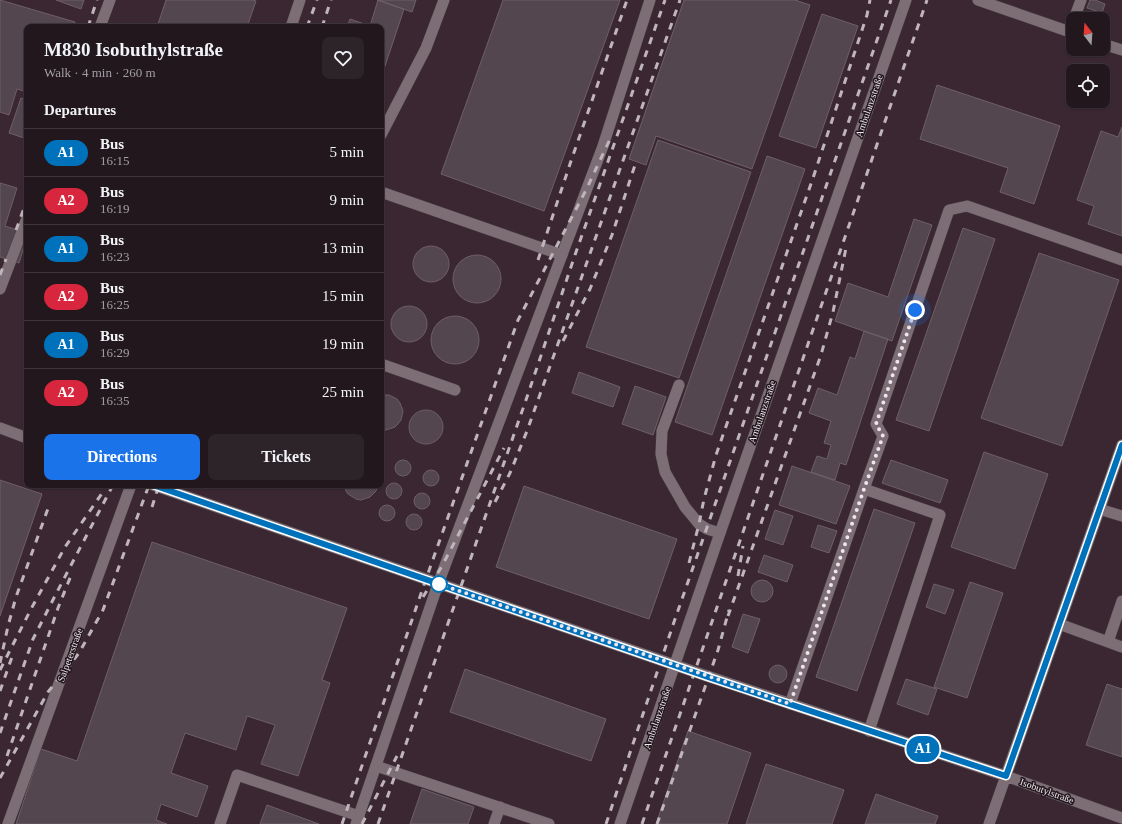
<!DOCTYPE html>
<html lang="en">
<head>
<meta charset="utf-8">
<style>
	body { margin:0; font-family:Georgia,serif; background:#2d242a; color:#f1f3f6; height:100vh; display:flex; flex-direction:column; font-size:15px; white-space:nowrap }
	* { box-sizing:border-box; margin:0 }
	p { font-size:13px; color:#a29fa4 }
	.icon { flex:none; width:22px; height:22px; fill:none; stroke:currentColor; stroke-width:2; stroke-linecap:round; stroke-linejoin:round }
	.map { position:relative; flex:1; overflow:hidden }
	.drawer { position:absolute; left:24px; top:24px; width:360px; height:464px; display:flex; flex-direction:column; background:#21171d; border-radius:8px; box-shadow:0 1px 3px #0004,0 0 0 1px #3e363b }
	.drawer>* { flex:none }
	.badge { padding:0 8px; border-radius:13px; font-size:14px; line-height:26px }
	.needle { width:26px; rotate:343deg }
	.tools { position:absolute; left:1066px; top:12px; display:grid; gap:8px }
	.tools a { display:grid; place-items:center; width:44px; height:44px; border-radius:8px; background:#21171d; box-shadow:0 1px 3px #0004,0 0 0 1px #3e363b; font-size:20px }
	.you { position:absolute; width:20px; height:20px; margin:-10px; border:3px solid #fff; border-radius:50%; background:#1a73e8; box-shadow:0 0 0 6px #1a73e833 }
	.map>.badge { position:absolute; translate:-50% -50%; box-shadow:0 0 0 2px #fff }
	h2 { padding:0 20px; font-size:15px; line-height:36px }
	.round { display:grid; place-items:center; flex:none; width:42px; height:42px; border-radius:8px; background:#2d242a }
	.overview { display:flex; align-items:center; justify-content:space-between; height:68px; padding:0 20px }
	h1 { font-size:19px; font-weight:700; line-height:30px }
	.primary-button { display:flex; gap:8px; margin-top:auto; padding:8px 20px }
	.primary-button a { flex:1; height:46px; border-radius:8px; background:#1a73e8; color:#fff; font-size:16px; font-weight:700; line-height:46px; text-align:center }
	.primary-button a+a { background:#2d242a; color:#f1f3f6 }
	ul { padding:0; list-style:none }
	li { display:flex; align-items:center; gap:12px; height:48px; padding:0 20px; border-top:1px solid #3e363b }
	li div { flex:1 }
	li b { display:block; font-size:15px }
	li em { font-style:normal }
	li .badge { min-width:44px; font-weight:700; text-align:center }
	.map>svg:first-child { display:block }
	.built { fill:#3a2732; fill-rule:evenodd }
	.building { fill:#54464e; stroke:#6e5f67 }
	.lines { fill:none; stroke-linecap:round; stroke-linejoin:round }
	.service-casing { stroke:#443a3f; stroke-width:12 }
	.minor-casing { stroke:#443a3f; stroke-width:12 }
	.service { stroke:#7d6e76; stroke-width:11 }
	.minor { stroke:#7d6e76; stroke-width:11 }
	.rail { stroke:#bfb5bb; stroke-width:3; stroke-dasharray:7 7; stroke-linecap:butt }
	.line-casing { stroke:#fff; stroke-width:9 }
	.line { stroke:#0072bc; stroke-width:6 }
	.walk { stroke:#efe6eb; stroke-width:4; stroke-dasharray:0 7.2 }
	.stop-dot { fill:#fff; stroke:#0072bc; stroke-width:2 }
	.labels { text-anchor:middle; dominant-baseline:central; stroke-width:3; stroke-linejoin:round; paint-order:stroke }
	.street-label { font-size:10px; fill:#efe6eb; stroke:#22161d }
</style>
</head>
<body>
<div class="map">
<svg width="1122" height="824" viewBox="0 0 1122 824">
	<rect width="100%" height="100%" fill="#2c1f27"/>
	<!-- built -->
	<path class="built" d="M0,0H1122V824H0ZM1073,19H1103V49H1073ZM27,27H381V485H27ZM1073,71H1103V101H1073Z"/>
	<!-- building -->
	<path class="building" d="M0,0L75,22L74,27H27V92L17,89L9,115L0,112Z
		M56,0H84L81,9Z
		M166,0H253L256,1L247,27H157Z
		M377,0H416L412,12Z
		M378,0L404,9L381,78V27H347L350,19L370,26Z
		M503,0H620L544,211L441,174Z
		M684,0H795L810,5L752,169L656,136L646,165L629,159Z
		M1090,0H1095L1105,4L1102,13L1087,8Z
		M822,14L858,26L816,148L779,136Z
		M937,85L1060,126L1034,204L1000,192L1008,168L920,139Z
		M21,98L27,100V139L9,133Z
		M1122,127V236L1088,224L1094,206L1077,200L1101,131L1118,137Z
		M658,140L751,172L679,378L586,347Z
		M767,156L805,169L712,435L675,422Z
		M0,183L17,188L5,226L27,233V237L19,263L0,257Z
		M914,219L932,225L892,341L835,321L848,283L888,297Z
		M963,228L995,239L929,431L896,420Z
		M413 264a18 18 0 1 1 36 0a18 18 0 1 1-36 0Z
		M1039,253L1119,280L1062,446L981,418Z
		M453 279a24 24 0 1 1 48 0a24 24 0 1 1-48 0Z
		M391 324a18 18 0 1 1 36 0a18 18 0 1 1-36 0Z
		M431 340a24 24 0 1 1 48 0a24 24 0 1 1-48 0Z
		M864,331L888,339L846,465L840,463L835,480L811,472L817,456L827,459L831,445L824,443L831,421L809,413L818,388L837,395L850,357L855,359Z
		M579,372L620,387L613,407L572,393Z
		M635,386L666,397L653,435L622,424Z
		M381,395H389L397,399L400,403L403,411L401,420L398,424L395,427L386,430H381Z
		M409 427a17 17 0 1 1 34 0a17 17 0 1 1-34 0Z
		M984,452L1048,474L1015,569L951,547Z
		M395 468a8 8 0 1 1 16 0a8 8 0 1 1-16 0Z
		M891,460L948,480L940,503L882,483Z
		M792,466L850,486L836,524L779,505Z
		M423 478a8 8 0 1 1 16 0a8 8 0 1 1-16 0Z
		M0,480L42,494L0,616Z
		M386 491a8 8 0 1 1 16 0a8 8 0 1 1-16 0Z
		M344,485H378L376,491L370,497L361,500L356,499L348,494L346,491Z
		M524,486L677,539L649,619L496,567Z
		M414 501a8 8 0 1 1 16 0a8 8 0 1 1-16 0Z
		M379 513a8 8 0 1 1 16 0a8 8 0 1 1-16 0Z
		M874,509L915,523L857,691L816,677Z
		M775,510L793,516L783,545L765,539Z
		M406 522a8 8 0 1 1 16 0a8 8 0 1 1-16 0Z
		M818,525L837,531L829,553L811,547Z
		M152,542L347,608L322,680L330,683L298,776L261,764L275,725L247,716L236,750L185,733L171,773L208,786L197,817L161,804L156,820L167,824H16L41,749L77,761Z
		M764,555L793,565L787,582L758,572Z
		M751 591a11 11 0 1 1 22 0a11 11 0 1 1-22 0Z
		M970,582L1003,593L967,698L934,687Z
		M934,584L954,590L945,614L926,607Z
		M743,614L760,619L748,653L732,647Z
		M769 674a9 9 0 1 1 18 0a9 9 0 1 1-18 0Z
		M465,669L606,719L591,761L450,712Z
		M906,679L937,689L928,715L897,704Z
		M1107,684L1122,689V757L1086,745Z
		M688,731L751,753L727,824H656Z
		M766,764L844,790L832,824H746Z
		M422,789L474,807L468,824H410Z
		M876,794L938,816L935,824H865Z
		M267,805L319,824H260Z"/>
	<g class="lines">
		<defs>
			<path id="service" d="M1074,19L1081,0
				M381,135L426,48L444,0
				M381,192L562,255
				M381,364L455,390
				M679,385L662,431L661,454L665,472L685,507L699,524L707,529L720,533
				M864,489L940,515L869,731
				M1099,509L1122,516
				M1059,624L1122,647
				M1108,642L1122,601
				M790,704L864,489L883,436L876,424L949,210L967,206L1122,260
				M376,766L549,824
				M220,824L237,775L359,816
				M494,824L500,807"/>
			<path id="minor" d="M978,0L1073,33
				M100,27L110,0
				M291,27L300,0
				M1103,44L1122,50
				M0,289L27,218
				M0,428L27,438
				M153,485L695,672L1006,776L1122,818
				M8,824L131,485
				M356,824L438,584L603,146L650,0
				M620,824L720,533L906,0
				M989,824L1122,445"/>
		</defs>
		<!-- service casing -->
		<use href="#service" class="service-casing"/>
		<!-- minor casing -->
		<use href="#minor" class="minor-casing"/>
		<!-- service -->
		<use href="#service" class="service"/>
		<!-- minor -->
		<use href="#minor" class="minor"/>
		<!-- rail -->
		<path class="rail" d="M88,27L97,0
			M307,27L317,0
			M322,27L331,0
			M16,230L27,200
			M538,260L571,161L627,0
			M0,275L6,259
			M563,341L590,289L612,235L635,165
			M495,502L510,473L527,431L680,0
			M152,507L159,485
			M689,563L699,524L704,499L716,455L813,178L867,15L870,0
			M738,576L743,546
			M423,597L442,566L504,448
			M728,616L821,355L833,312L846,248
			M0,663L8,626L16,597L50,503
			M0,670L31,609L65,547L105,489
			M0,691L12,657
			M0,733L33,639L57,592L113,485
			M7,756L58,608L72,573
			M0,778L48,692L79,653L103,610L149,485
			M342,824L426,579L518,320L586,190L611,137
			M362,824L397,756
			M378,824L527,397L575,255L665,0
			M606,824L674,622L891,0
			M642,824L927,0
			M657,824L718,650L729,610"/>
	</g>
	<g class="lines">
		<defs>
			<path id="line" d="M153,485L708,677L1006,776L1122,445"/>
		</defs>
		<!-- line casing -->
		<use href="#line" class="line-casing"/>
		<!-- line -->
		<use href="#line" class="line"/>
		<!-- walk -->
		<path class="walk" d="M439,584L790,704L864,489L883,436L876,424L915,310"/>
	</g>
	<!-- markers -->
	<circle class="stop-dot" cx="439" cy="584" r="8"/>
	<g class="labels">
		<!-- street labels -->
		<g class="street-label">
			<text transform="translate(869 106) rotate(-71)">Ambulanzstraße</text>
			<text transform="translate(762 412) rotate(-71)">Ambulanzstraße</text>
			<text transform="translate(70 655) rotate(-70)">Salpeterstraße</text>
			<text transform="translate(657 718) rotate(-71)">Ambulanzstraße</text>
			<text transform="translate(1047 791) rotate(20)">Isobutylstraße</text>
		</g>
	</g>
</svg>
<div class="tools">
<a><svg class="needle" viewBox="-14 -14 28 28"><path d="M0-13l5 13h-10z" fill="#e53935"/><path d="M0 13l5-13h-10z" fill="#a29fa4"/></svg></a>
<a><svg class="icon" aria-label="locate" viewBox="0 0 24 24"><circle cx="12" cy="12" r="6"/><path d="M12 2v4M12 18v4M2 12h4M18 12h4"/></svg></a>
</div>
<div class="you" style="left:915px;top:310px"></div>
<b class="badge" style="left:923px;top:749px;background:#0072bc;color:#fff">A1</b>
<section class="drawer">
<div class="overview"><div><h1>M830 Isobuthylstraße</h1><p>Walk · 4 min · 260 m</p></div><a class="round"><svg class="icon" aria-label="heart" viewBox="0 0 24 24"><path d="M12 20l-8-8c-3-5 5-10 8-4 3-6 11-1 8 4z"/></svg></a></div>
<h2>Departures</h2>
<ul>
<li><span class="badge" style="background:#0072bc;color:#fff">A1</span><div><b>Bus</b><p>16:15</p></div><em>5 min</em></li>
<li><span class="badge" style="background:#d7263d;color:#fff">A2</span><div><b>Bus</b><p>16:19</p></div><em>9 min</em></li>
<li><span class="badge" style="background:#0072bc;color:#fff">A1</span><div><b>Bus</b><p>16:23</p></div><em>13 min</em></li>
<li><span class="badge" style="background:#d7263d;color:#fff">A2</span><div><b>Bus</b><p>16:25</p></div><em>15 min</em></li>
<li><span class="badge" style="background:#0072bc;color:#fff">A1</span><div><b>Bus</b><p>16:29</p></div><em>19 min</em></li>
<li><span class="badge" style="background:#d7263d;color:#fff">A2</span><div><b>Bus</b><p>16:35</p></div><em>25 min</em></li>
</ul>
<div class="primary-button"><a>Directions</a><a>Tickets</a></div>
</section>
</div>
</body>
</html>
